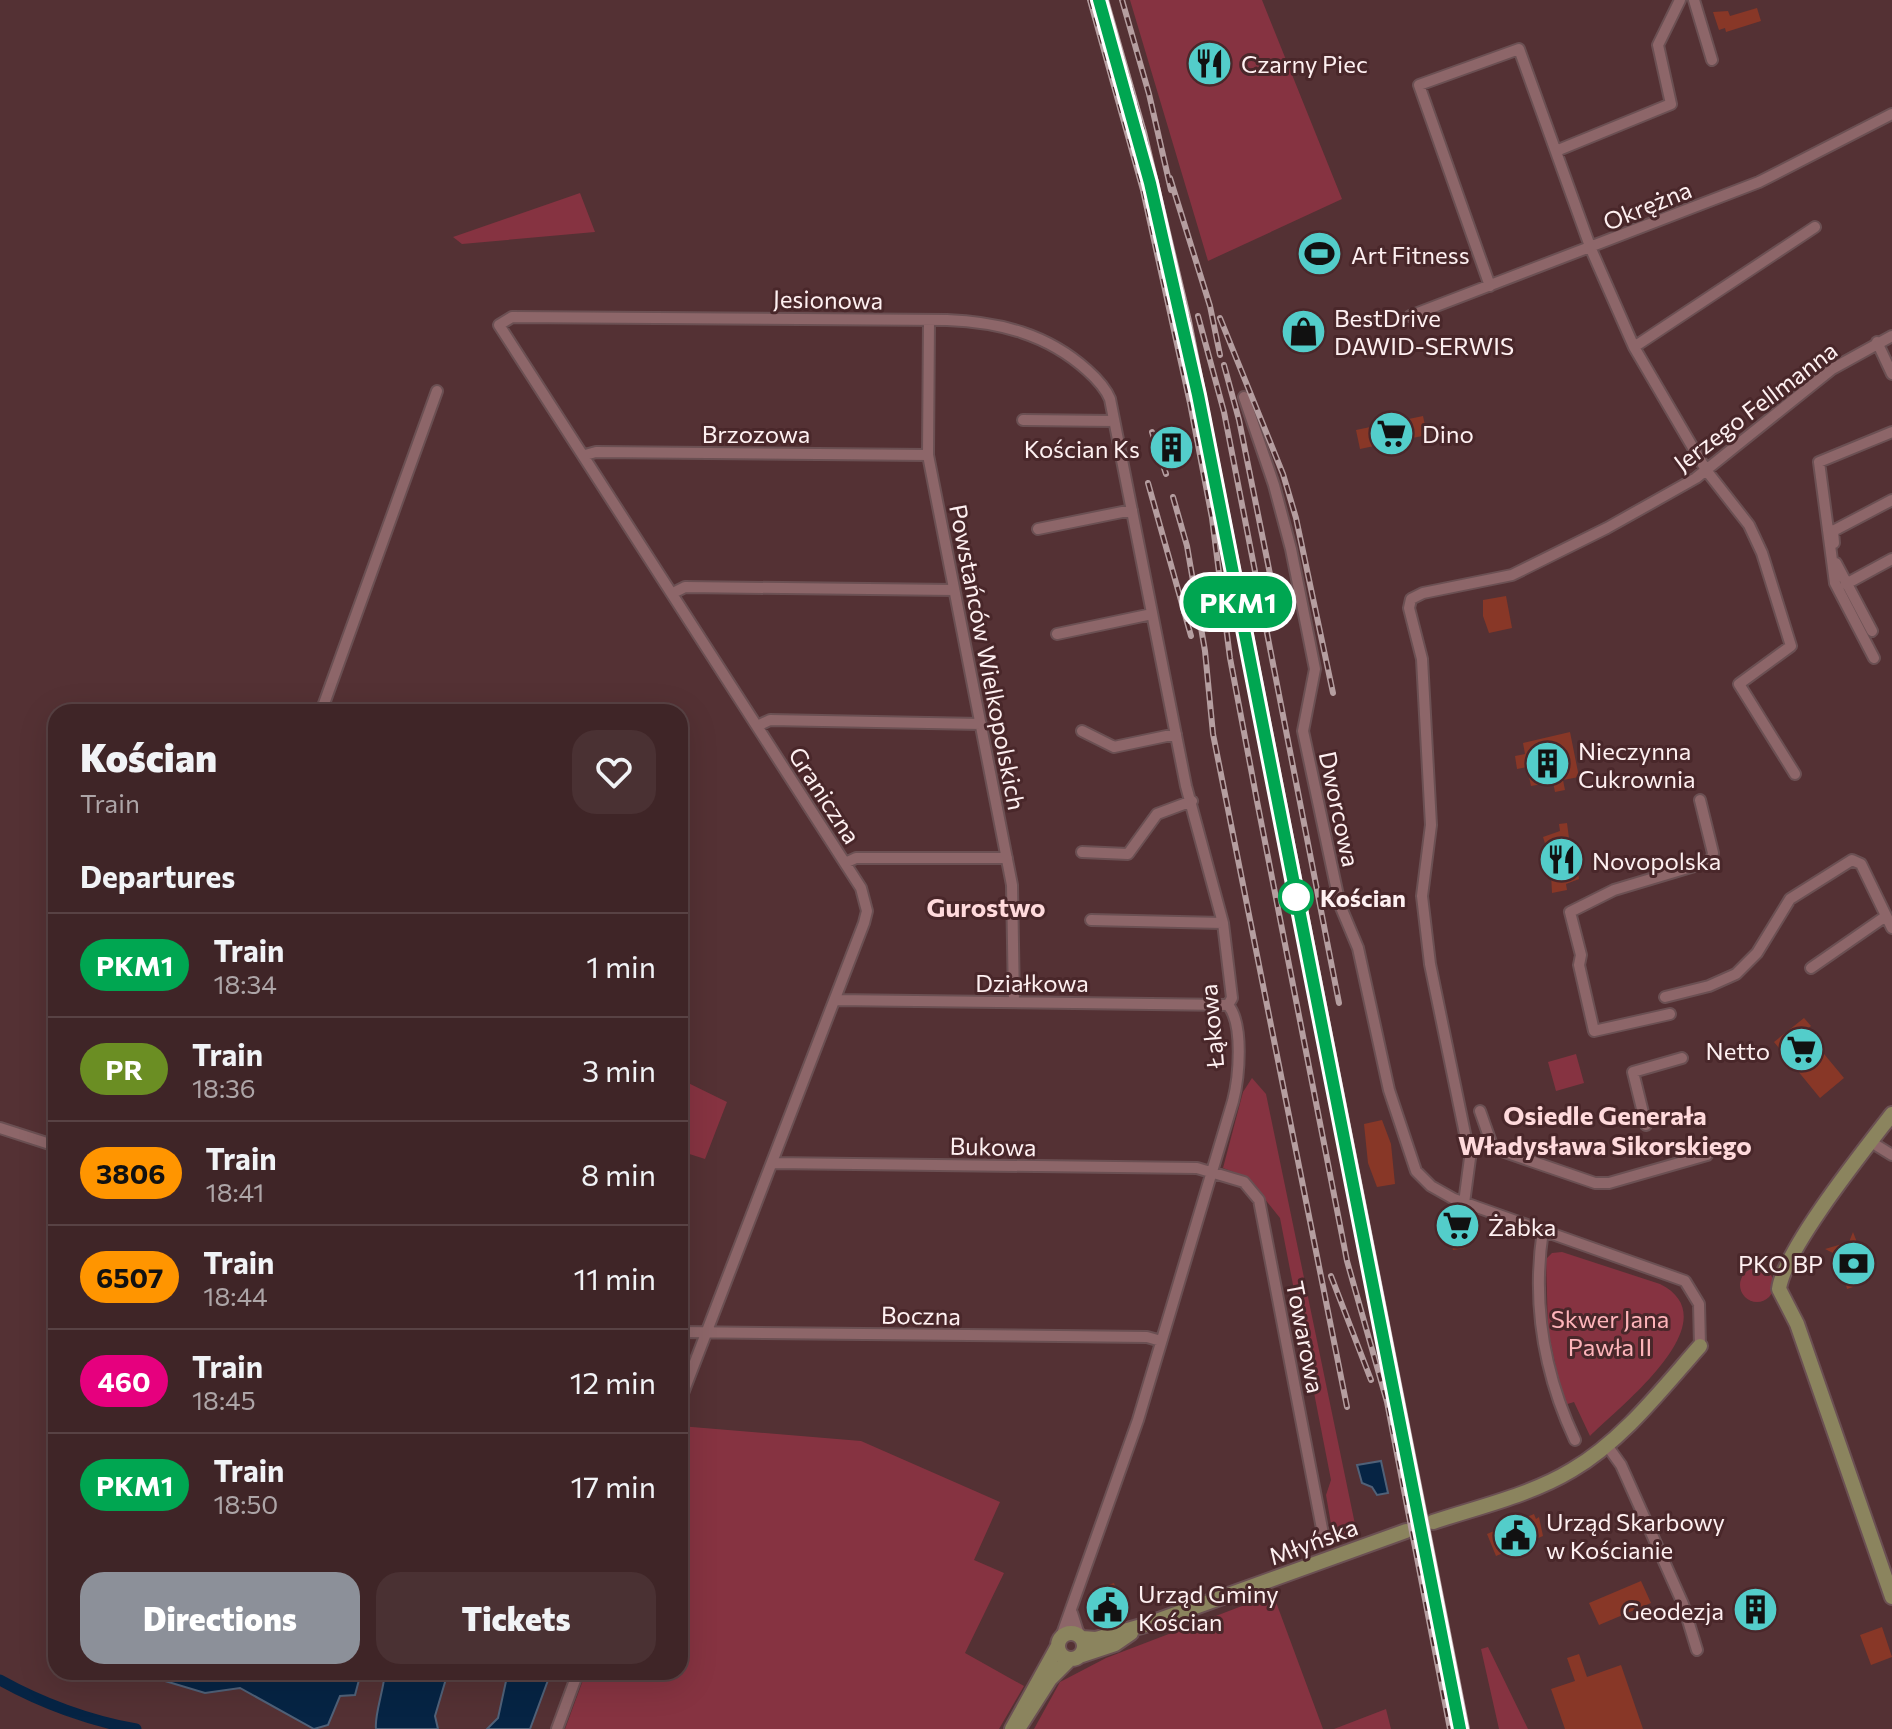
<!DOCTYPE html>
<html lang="en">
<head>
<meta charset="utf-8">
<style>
	body { margin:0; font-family:Commissioner,sans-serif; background:#4a3133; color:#f1f3f6; height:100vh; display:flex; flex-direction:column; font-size:30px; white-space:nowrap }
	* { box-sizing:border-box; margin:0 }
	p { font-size:26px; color:#ada5a7 }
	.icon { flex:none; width:44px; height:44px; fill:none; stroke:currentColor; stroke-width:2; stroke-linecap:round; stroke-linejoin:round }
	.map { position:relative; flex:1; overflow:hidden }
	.panel { position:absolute; left:48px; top:704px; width:640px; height:976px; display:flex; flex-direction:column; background:#3f2527; border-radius:24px; box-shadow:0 8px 32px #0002,0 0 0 2px #584244 }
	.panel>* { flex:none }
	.badge { padding:0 16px; border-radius:26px; font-size:28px; line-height:52px }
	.map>.badge { position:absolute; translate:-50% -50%; box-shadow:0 0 0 4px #fff }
	h2 { padding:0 32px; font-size:30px; line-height:72px }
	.round { display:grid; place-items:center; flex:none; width:84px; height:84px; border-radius:24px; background:#4a3133 }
	.summary { display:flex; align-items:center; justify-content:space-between; height:136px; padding:0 32px }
	h1 { font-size:38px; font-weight:800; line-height:60px }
	.primary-button { display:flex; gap:16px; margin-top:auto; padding:16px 32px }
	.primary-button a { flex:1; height:92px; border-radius:24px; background:#8c9099; color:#fff; font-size:32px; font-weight:800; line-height:92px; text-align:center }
	.primary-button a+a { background:#4a3133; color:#f1f3f6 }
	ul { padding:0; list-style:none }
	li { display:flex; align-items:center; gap:24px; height:104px; padding:0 32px; border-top:2px solid #584244 }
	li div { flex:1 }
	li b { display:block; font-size:30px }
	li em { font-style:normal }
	li .badge { min-width:88px; font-weight:700; text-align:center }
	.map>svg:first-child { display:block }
	.green { fill:#863341 }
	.water { fill:#062444; stroke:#506178; stroke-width:2 }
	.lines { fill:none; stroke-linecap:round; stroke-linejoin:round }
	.canal { stroke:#062444; stroke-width:11 }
	.building { fill:#883727 }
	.secondary-tunnel { stroke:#6e4e50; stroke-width:14; stroke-dasharray:14 7; stroke-linecap:butt }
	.street-casing { stroke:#6b5053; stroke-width:14 }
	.secondary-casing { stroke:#6b5053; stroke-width:18 }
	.street { stroke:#8d6669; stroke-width:10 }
	.secondary { stroke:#8b845e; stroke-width:14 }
	.rail-casing { stroke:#b59ea0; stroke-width:6 }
	.rail { stroke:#49272a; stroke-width:3; stroke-dasharray:9; stroke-linecap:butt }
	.line-casing { stroke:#fff; stroke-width:18 }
	.line { stroke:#00a651; stroke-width:12 }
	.stop-dot { fill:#fff; stroke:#00a651; stroke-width:4 }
	.labels { text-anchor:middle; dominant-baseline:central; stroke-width:6; stroke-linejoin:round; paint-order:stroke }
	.poi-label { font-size:24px; fill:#fef0f1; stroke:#49272a; text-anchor:start }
	.street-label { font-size:24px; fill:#fef0f1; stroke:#49272a }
	.stop-label { font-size:24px; font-weight:bold; fill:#fef0f1; stroke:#49272a; text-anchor:start }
	.park-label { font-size:24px; fill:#feb4ba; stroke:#49272a }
	.neighbourhood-label { font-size:26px; font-weight:bold; fill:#ffdadc; stroke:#49272a }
</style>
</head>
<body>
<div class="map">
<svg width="1892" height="1729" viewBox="0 0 1892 1729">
	<rect width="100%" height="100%" fill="#543134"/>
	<!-- green -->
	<path class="green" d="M1130,0H1262L1342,199L1208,261Z
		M580,193L595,232L462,244L453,237Z
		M1576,1054L1584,1083L1556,1091L1548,1062Z
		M1252,1078L1266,1094L1357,1534L1350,1537L1331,1524L1326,1495L1331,1480L1280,1218L1247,1177L1223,1168L1243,1092Z
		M680,1079L727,1102L705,1159L680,1151Z
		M1562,1252L1660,1284C1732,1320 1620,1406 1590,1436L1574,1402L1564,1405L1548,1330L1546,1259L1552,1253Z
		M1740 1285a17 17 0 1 1 34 0a17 17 0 1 1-34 0Z
		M680,1426L861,1441L1000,1502L974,1560L1004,1573L965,1653L1024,1686L999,1729H565L586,1672H680Z
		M1273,1594L1323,1729H1034L1060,1682L1106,1658Z
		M1488,1647L1528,1729H1499L1481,1649Z
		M1386,1709L1391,1729H1334Z"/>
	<!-- water -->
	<path class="water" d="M1381,1461L1388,1493L1377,1495L1372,1487L1362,1483L1357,1465Z
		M135,1672H353L360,1676L355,1695L340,1696L328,1725L314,1729L240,1688L205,1693Z
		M385,1672H448L435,1716L438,1729H376C374,1716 384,1689 385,1672Z
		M508,1672H551L530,1729H487L498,1718Z"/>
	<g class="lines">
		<!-- canal -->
		<path class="canal" d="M0,1680C41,1703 90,1721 136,1729"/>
	</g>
	<!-- building -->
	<path class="building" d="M1757,8L1761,21L1726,32L1725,28L1719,30L1713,12L1728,11L1730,16Z
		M1423,416L1427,435L1360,449L1356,430Z
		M1506,596L1512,628L1489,633L1483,616V600Z
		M1570,732L1579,777L1563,780L1565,790L1555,792L1553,782L1531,786L1527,767L1517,769L1515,756L1525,754L1523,743Z
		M1567,823L1573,868H1577L1579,879L1566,884L1567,890L1552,893L1551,873L1554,872L1543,837L1560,831L1559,824Z
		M1804,1018L1811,1026L1805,1031L1844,1078L1820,1098L1774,1042Z
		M1382,1120L1391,1144L1395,1184L1377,1187L1368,1163L1364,1124Z
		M1452,1214L1467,1220L1462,1234L1465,1248L1453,1250L1447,1219Z
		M1853,1232L1858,1245L1863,1243L1871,1268L1865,1270L1868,1280L1865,1283L1847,1289L1845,1281L1838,1277L1841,1272L1835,1254L1825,1249L1849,1242Z
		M1534,1514L1536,1519L1539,1517L1543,1536L1496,1556L1487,1534Z
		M1641,1581L1651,1603L1599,1625L1589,1603Z
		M1114,1583L1125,1615L1097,1625L1089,1598L1091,1590L1102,1594L1105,1586Z
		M1768,1600L1772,1609L1741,1620L1737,1611Z
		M1882,1627L1892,1657L1871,1665L1860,1635Z
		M1579,1654L1587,1677L1621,1665L1643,1729H1565L1551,1689L1575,1681L1567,1658Z"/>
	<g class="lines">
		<!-- secondary-tunnel -->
		<path class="secondary-tunnel" d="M1406,1531L1433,1522"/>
		<defs>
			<path id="street" d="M1694,0L1712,60
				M1556,151L1671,104L1658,45L1680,0
				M1490,286L1419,85L1519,49L1591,249L1634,347L1706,470L1749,525L1762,553L1791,646L1739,684L1795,774
				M1410,316L1759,182L1892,114
				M929,320L928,455L1012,885L1014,1002
				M1877,342L1892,374
				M1634,347L1815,227
				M1244,397L1274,485L1291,549L1315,669L1303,731L1340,905L1358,948L1389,1090L1416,1171L1431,1186L1454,1199L1685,1281L1699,1304L1700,1346
				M1023,420L1114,421
				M585,455L596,452L928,455
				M1038,529L1132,510
				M1834,543L1833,531L1892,500
				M1836,563L1872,631
				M1846,584L1892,559
				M673,593L685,587L954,590
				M1057,634L1152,614
				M1874,658L1835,583L1819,462L1892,432
				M321,712L437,391
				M757,726L770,720L981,724
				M1082,731L1114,747L1176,734
				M1082,852L1128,854L1157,814L1192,801
				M845,863L856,858H1007
				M1091,920L1223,923
				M1811,968L1886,916
				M1665,997L1709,986L1736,974L1757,953L1790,899L1852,860L1861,864L1892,928
				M835,1000L1228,1005
				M1670,1014L1594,1031L1579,965L1581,955L1570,912L1614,890L1711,861L1713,853L1700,800
				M1480,1111L1493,1148L1595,1183H1609L1707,1155
				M1646,1125L1633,1072L1682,1058
				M0,1128L56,1146
				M1871,1142L1892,1155
				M773,1163L1197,1168L1244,1182L1259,1200L1324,1539
				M1464,1203L1470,1158L1430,964L1422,896L1431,825L1422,659L1409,608L1411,599L1423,593L1512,575L1607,528L1696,478L1832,369L1892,336
				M1543,1230C1532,1302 1544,1374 1575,1440
				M680,1332L1147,1337L1161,1341
				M680,1401L864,923L867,911L861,888L499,325L512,317L947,320C999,322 1047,334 1087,370C1096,378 1105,387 1110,399L1186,786L1223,923L1232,998L1228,1005C1244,1024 1239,1078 1233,1101L1138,1420L1061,1637
				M1606,1444L1621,1465L1683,1604L1697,1650
				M1072,1613L1079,1635
				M557,1729L578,1672"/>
			<path id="secondary" d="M1892,1114C1865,1149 1784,1250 1779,1289L1797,1324L1892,1597
				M1433,1522C1478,1507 1531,1495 1572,1470C1622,1441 1662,1389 1700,1346
				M1058 1646a13 13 0 1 1 26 0a13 13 0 1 1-26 0Z
				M1082,1638L1096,1639L1145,1625L1406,1531
				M1082,1655L1115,1644L1131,1633
				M1012,1729L1058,1646
				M1018,1729L1050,1679L1069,1660"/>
		</defs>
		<!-- street casing -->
		<use href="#street" class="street-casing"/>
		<!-- secondary casing -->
		<use href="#secondary" class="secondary-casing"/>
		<!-- street -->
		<use href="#street" class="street"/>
		<!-- secondary -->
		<use href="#secondary" class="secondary"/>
		<defs>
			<path id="rail" d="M1090,0L1143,190L1190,403L1212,518L1230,658L1257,801L1347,1261L1387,1402L1450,1729
				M1106,0L1144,132L1189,321L1467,1729
				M1122,0L1149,94L1171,190
				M1170,178L1210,306L1220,355
				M1198,316L1224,412L1339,1003
				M1220,318L1283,474L1296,518L1333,693
				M1224,365L1239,420L1274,594
				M1152,432L1166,474
				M1148,483L1191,636
				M1173,497L1187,546L1205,651L1213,734L1347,1407
				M1331,1276L1371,1380"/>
		</defs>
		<!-- rail casing -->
		<use href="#rail" class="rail-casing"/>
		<!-- rail -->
		<use href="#rail" class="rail"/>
	</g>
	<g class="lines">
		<defs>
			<path id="line" d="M1099,0L1150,183L1198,395L1460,1729"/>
		</defs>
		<!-- line casing -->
		<use href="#line" class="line-casing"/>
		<!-- line -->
		<use href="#line" class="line"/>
	</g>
	<!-- icons -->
	<defs>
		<symbol id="restaurant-disc" viewBox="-11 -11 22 22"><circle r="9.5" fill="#53cdca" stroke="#49272a"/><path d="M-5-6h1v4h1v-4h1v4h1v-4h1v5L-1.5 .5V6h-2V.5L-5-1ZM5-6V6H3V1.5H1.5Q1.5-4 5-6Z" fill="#111"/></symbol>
		<symbol id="stadium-disc" viewBox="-11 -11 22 22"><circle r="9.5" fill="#53cdca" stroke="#49272a"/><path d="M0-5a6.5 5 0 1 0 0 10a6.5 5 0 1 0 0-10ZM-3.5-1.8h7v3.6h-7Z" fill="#111"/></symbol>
		<symbol id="shop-disc" viewBox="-11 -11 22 22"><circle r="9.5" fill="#53cdca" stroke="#49272a"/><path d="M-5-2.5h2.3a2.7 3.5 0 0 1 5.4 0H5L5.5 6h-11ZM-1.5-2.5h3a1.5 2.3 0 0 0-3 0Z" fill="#111"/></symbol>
		<symbol id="supermarket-disc" viewBox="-11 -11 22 22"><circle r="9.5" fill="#53cdca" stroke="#49272a"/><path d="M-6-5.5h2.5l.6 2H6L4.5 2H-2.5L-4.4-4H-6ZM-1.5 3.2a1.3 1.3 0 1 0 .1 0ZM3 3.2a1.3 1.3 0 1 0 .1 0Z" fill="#111"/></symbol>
		<symbol id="building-disc" viewBox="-11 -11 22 22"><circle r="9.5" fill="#53cdca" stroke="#49272a"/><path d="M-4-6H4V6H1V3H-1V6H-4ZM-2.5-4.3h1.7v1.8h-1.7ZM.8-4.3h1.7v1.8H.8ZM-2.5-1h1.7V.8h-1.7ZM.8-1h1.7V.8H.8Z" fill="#111"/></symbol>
		<symbol id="bank-disc" viewBox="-11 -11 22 22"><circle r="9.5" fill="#53cdca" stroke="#49272a"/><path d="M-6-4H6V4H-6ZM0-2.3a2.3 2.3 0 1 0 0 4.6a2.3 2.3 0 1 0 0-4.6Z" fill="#111"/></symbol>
		<symbol id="civic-disc" viewBox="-11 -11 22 22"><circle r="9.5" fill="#53cdca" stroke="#49272a"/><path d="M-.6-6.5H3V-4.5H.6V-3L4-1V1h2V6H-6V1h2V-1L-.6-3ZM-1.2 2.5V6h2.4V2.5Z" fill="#111"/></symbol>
	</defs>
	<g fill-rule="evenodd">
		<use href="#restaurant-disc" x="1184" y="38" width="51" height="51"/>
		<use href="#stadium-disc" x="1294" y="228" width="51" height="51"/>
		<use href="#shop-disc" x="1278" y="306" width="51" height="51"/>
		<use href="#supermarket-disc" x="1366" y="408" width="51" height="51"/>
		<use href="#building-disc" x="1146" y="422" width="51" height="51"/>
		<use href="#building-disc" x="1522" y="738" width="51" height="51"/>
		<use href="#restaurant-disc" x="1536" y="834" width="51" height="51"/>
		<use href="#supermarket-disc" x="1776" y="1024" width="51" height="51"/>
		<use href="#supermarket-disc" x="1432" y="1200" width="51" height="51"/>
		<use href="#bank-disc" x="1828" y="1238" width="51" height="51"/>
		<use href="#civic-disc" x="1490" y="1510" width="51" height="51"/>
		<use href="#civic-disc" x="1082" y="1582" width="51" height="51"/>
		<use href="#building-disc" x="1730" y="1584" width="51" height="51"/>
	</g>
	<!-- markers -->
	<circle class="stop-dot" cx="1296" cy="897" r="16"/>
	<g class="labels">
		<!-- poi labels -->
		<g class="poi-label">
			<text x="1241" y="63">Czarny Piec</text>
			<text x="1351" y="254">Art Fitness</text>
			<text x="1334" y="317">BestDrive<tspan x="1334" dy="28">DAWID-SERWIS</tspan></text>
			<text x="1422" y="433">Dino</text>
			<text x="1140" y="448" text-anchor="end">Kościan Ks</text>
			<text x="1578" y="750">Nieczynna<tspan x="1578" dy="28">Cukrownia</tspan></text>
			<text x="1592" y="860">Novopolska</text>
			<text x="1770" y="1050" text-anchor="end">Netto</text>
			<text x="1488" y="1226">Żabka</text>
			<text x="1823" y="1263" text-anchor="end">PKO BP</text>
			<text x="1546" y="1521">Urząd Skarbowy<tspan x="1546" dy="28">w Kościanie</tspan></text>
			<text x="1138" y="1593">Urząd Gminy<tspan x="1138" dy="28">Kościan</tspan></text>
			<text x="1724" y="1610" text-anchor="end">Geodezja</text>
		</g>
		<!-- street labels -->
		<g class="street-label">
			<text transform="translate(1647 205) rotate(-22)">Okrężna</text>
			<text transform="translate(828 299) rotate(1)">Jesionowa</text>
			<text transform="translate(1755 406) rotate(-37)">Jerzego Fellmanna</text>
			<text x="756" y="433">Brzozowa</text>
			<text transform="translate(988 657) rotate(79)">Powstańców Wielkopolskich</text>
			<text transform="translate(825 795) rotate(57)">Graniczna</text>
			<text transform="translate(1340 809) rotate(78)">Dworcowa</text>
			<text x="1032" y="982">Działkowa</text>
			<text transform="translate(1211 1026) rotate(-95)">Łąkowa</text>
			<text transform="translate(993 1146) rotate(1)">Bukowa</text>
			<text transform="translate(921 1315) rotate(1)">Boczna</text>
			<text transform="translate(1306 1337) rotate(79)">Towarowa</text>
			<text transform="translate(1313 1541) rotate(-20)">Młyńska</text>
		</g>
		<!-- stop labels -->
		<g class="stop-label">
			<text x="1320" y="897">Kościan</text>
		</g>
		<!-- park labels -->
		<g class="park-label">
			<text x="1610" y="1318">Skwer Jana<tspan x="1610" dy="28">Pawła II</tspan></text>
		</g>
		<!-- neighbourhood labels -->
		<g class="neighbourhood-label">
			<text x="986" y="906">Gurostwo</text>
			<text x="1605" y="1114">Osiedle Generała<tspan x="1605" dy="30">Władysława Sikorskiego</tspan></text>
		</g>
	</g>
</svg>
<b class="badge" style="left:1238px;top:602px;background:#00a651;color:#fff">PKM1</b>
<section class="panel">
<div class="summary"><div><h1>Kościan</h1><p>Train</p></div><a class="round"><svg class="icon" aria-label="heart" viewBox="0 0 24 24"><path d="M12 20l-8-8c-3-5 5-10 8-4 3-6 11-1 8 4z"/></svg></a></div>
<h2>Departures</h2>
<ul>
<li><span class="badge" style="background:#00a651;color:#fff">PKM1</span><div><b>Train</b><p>18:34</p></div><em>1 min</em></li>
<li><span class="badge" style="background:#6b8e23;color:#fff">PR</span><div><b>Train</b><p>18:36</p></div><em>3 min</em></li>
<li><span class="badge" style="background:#ff9500;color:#111">3806</span><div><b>Train</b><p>18:41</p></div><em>8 min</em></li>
<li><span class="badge" style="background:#ff9500;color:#111">6507</span><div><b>Train</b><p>18:44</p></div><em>11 min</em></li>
<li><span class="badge" style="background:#e6007e;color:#fff">460</span><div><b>Train</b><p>18:45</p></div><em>12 min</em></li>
<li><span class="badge" style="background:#00a651;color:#fff">PKM1</span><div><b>Train</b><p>18:50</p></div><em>17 min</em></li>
</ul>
<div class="primary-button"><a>Directions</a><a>Tickets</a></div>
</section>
</div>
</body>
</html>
